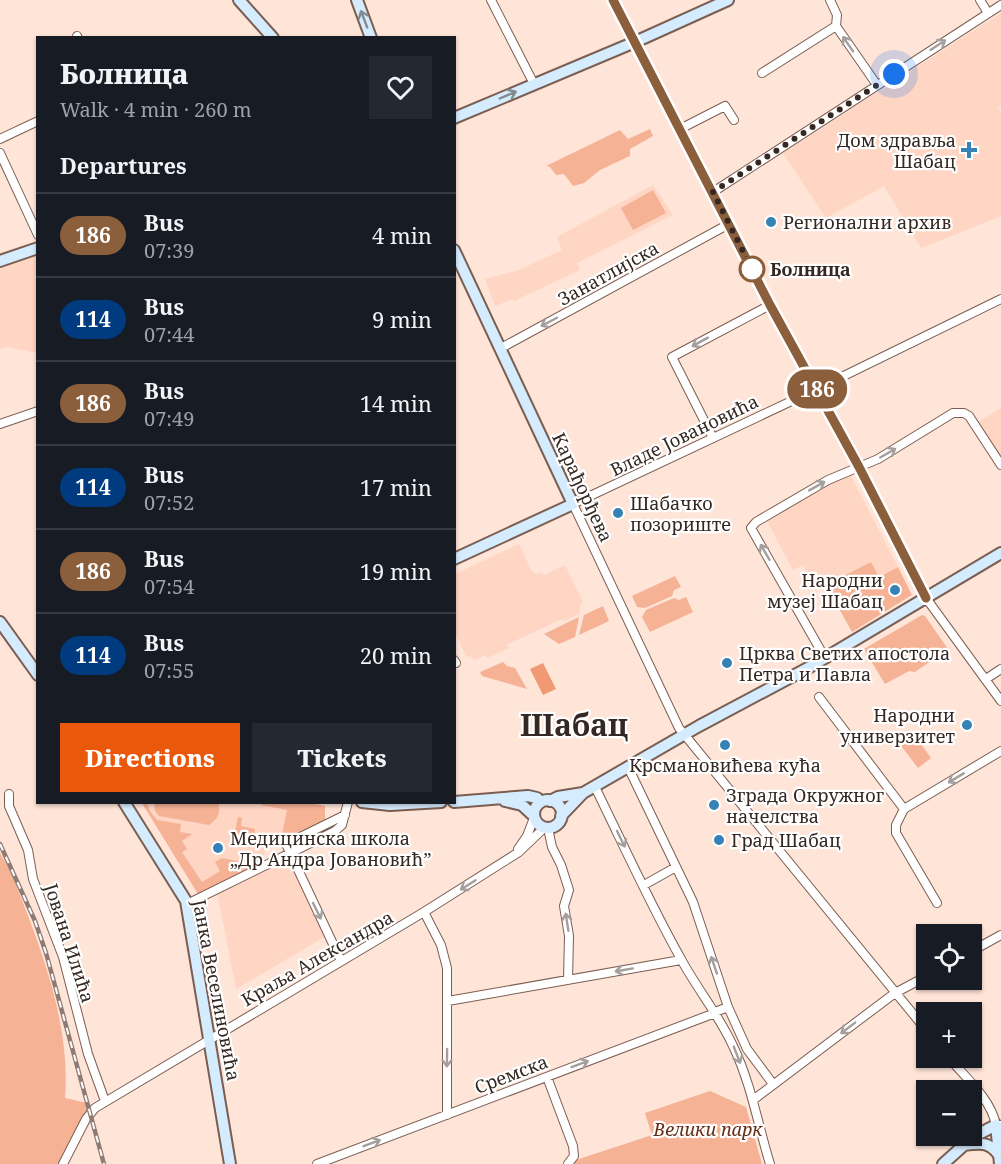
<!DOCTYPE html>
<html lang="en">
<head>
<meta charset="utf-8">
<style>
	body { margin:0; font-family:"Noto Serif",serif; background:#242831; color:#f1f3f6; height:100vh; display:flex; flex-direction:column; font-size:22px; white-space:nowrap }
	* { box-sizing:border-box; margin:0 }
	p { font-size:20px; color:#9ea1a6 }
	.icon { flex:none; width:33px; height:33px; fill:none; stroke:currentColor; stroke-width:2; stroke-linecap:round; stroke-linejoin:round }
	.map { position:relative; flex:1; overflow:hidden }
	.panel { position:absolute; left:36px; top:36px; width:420px; height:768px; display:flex; flex-direction:column; background:#171b24; border-radius:0px; box-shadow:0 2px 4px #0004 }
	.panel>* { flex:none }
	.badge { padding:0 12px; border-radius:20px; font-size:21px; line-height:39px }
	.controls { position:absolute; left:916px; top:924px; display:grid; gap:12px }
	.controls a { display:grid; place-items:center; width:66px; height:66px; border-radius:0px; background:#171b24; box-shadow:0 2px 4px #0004; font-size:30px }
	.you { position:absolute; width:30px; height:30px; margin:-15px; border:4px solid #fff; border-radius:50%; background:#1a73e8; box-shadow:0 0 0 9px #1a73e833 }
	.map>.badge { position:absolute; translate:-50% -50%; box-shadow:0 0 0 3px #fff }
	h2 { padding:0 24px; font-size:22px; line-height:54px }
	.round { display:grid; place-items:center; flex:none; width:63px; height:63px; border-radius:0px; background:#242831 }
	.overview { display:flex; align-items:center; justify-content:space-between; height:102px; padding:0 24px }
	h1 { font-size:28px; font-weight:800; line-height:45px }
	.cta { display:flex; gap:12px; margin-top:auto; padding:12px 24px }
	.cta a { flex:1; height:69px; border-radius:0px; background:#ea580c; color:#fff; font-size:24px; font-weight:800; line-height:69px; text-align:center }
	.cta a+a { background:#242831; color:#f1f3f6 }
	ul { padding:0; list-style:none }
	li { display:flex; align-items:center; gap:18px; height:84px; padding:0 24px; border-top:2px solid #363941 }
	li div { flex:1 }
	li b { display:block; font-size:22px }
	li em { font-style:normal }
	li .badge { min-width:66px; font-weight:700; text-align:center }
	.map>svg:first-child { display:block }
	.built { fill:#ffd5c4 }
	.green { fill:#f5b295 }
	.water { fill:#f09973 }
	.lines { fill:none; stroke-linecap:round; stroke-linejoin:round }
	.street-casing { stroke:#7b5e52; stroke-width:10 }
	.secondary-casing { stroke:#7b5e52; stroke-width:14 }
	.street { stroke:#fff; stroke-width:8 }
	.secondary { stroke:#d5ecfe; stroke-width:10 }
	.rail-casing { stroke:#8e7b73; stroke-width:4.5 }
	.rail { stroke:#fff; stroke-width:2; stroke-dasharray:7; stroke-linecap:butt }
	.oneway { stroke:#858a90 }
	.oneway2 { stroke:#a49e9c }
	.line-casing { stroke:#fff; stroke-width:14 }
	.line { stroke:#8b5e3c; stroke-width:9 }
	.walk { stroke:#352823; stroke-width:6; stroke-dasharray:0 10.8 }
	.poi-dot { fill:#3682b5; stroke:#fff; stroke-width:2 }
	.stop-dot { fill:#fff; stroke:#8b5e3c; stroke-width:3 }
	.labels { text-anchor:middle; dominant-baseline:central; stroke-width:4.5; stroke-linejoin:round; paint-order:stroke }
	.poi-label { font-size:18px; fill:#352823; stroke:#fff; text-anchor:start }
	.stop-label { font-size:18px; font-weight:bold; fill:#352823; stroke:#fff; text-anchor:start }
	.street-label { font-size:18px; fill:#352823; stroke:#fff }
	.park-label { font-size:18px; font-style:italic; fill:#662e14; stroke:#fff }
	.town-label { font-size:30px; font-weight:bold; fill:#352823; stroke:#fff }
</style>
</head>
<body>
<div class="map">
<svg width="1001" height="1164" viewBox="0 0 1001 1164">
	<rect width="100%" height="100%" fill="#ffe4d8"/>
	<!-- built -->
	<path class="built" d="M1001,13V106L998,108L1001,113V216L921,248L884,186L826,218L783,153Z
		M653,185L673,215L577,263L580,270L514,301L513,299L495,306L485,279L519,270L562,250L557,237Z
		M37,254V353L7,347L0,349V268Z
		M1001,408V458L978,422Z
		M849,472L898,567L879,577L871,562L826,585L823,580L813,584L803,565L793,570L766,519Z
		M519,544L532,572H534L536,574L542,572L544,575L565,565L583,602L581,603L579,614L564,621L562,619L506,645L509,648L487,658L485,655L474,660L472,657L466,656L455,632V574Z
		M142,803H305L325,806V821L265,848L264,857L259,856L258,864L198,894Z
		M287,853L326,936L236,989L217,891Z"/>
	<!-- green -->
	<path class="green" d="M650,129L653,136L630,149V156L600,170L584,183L573,186L564,174L556,175L550,167L546,166L620,130L628,139Z
		M653,190L666,213L633,230L621,208Z
		M871,562L879,577L898,567L912,595L852,632L826,585Z
		M675,576L681,587L674,590L672,596L645,608L637,607L632,596Z
		M686,597L693,612L650,632L642,617L646,610L674,598L679,600Z
		M603,606L609,621L579,635L584,615Z
		M922,615L925,616L948,649L915,672L909,671L885,684L864,649Z
		M579,617L575,637L559,644L544,634Z
		M503,662L507,666L515,668L527,689L482,676L480,672Z
		M913,733L931,758L918,768L899,743Z
		M154,802L218,803C221,813 218,819 209,825L159,816L155,811Z
		M305,802L325,806V821L269,847L271,834L282,835L287,810L261,805V803Z
		M142,803H147L150,811L157,820L181,824L180,832L192,834L182,841L187,849L182,852L202,882L220,871L215,862L222,858L253,864L255,855L259,856L258,864L198,894Z
		M238,817L242,818L241,826L255,829L254,840L234,836Z
		M0,853C12,871 19,893 27,913C49,971 70,1035 65,1098L87,1103L88,1109L59,1164H0Z
		M710,1091L746,1107L762,1164H564L652,1135L645,1113Z"/>
	<!-- water -->
	<path class="water" d="M543,663L556,689L543,695L530,669Z"/>
	<g class="lines">
		<defs>
			<path id="street" d="M491,0L534,84
				M613,0L770,305L859,467L926,598L1001,701
				M830,0L837,15L836,26L877,85
				M980,0L988,13
				M77,36L78,38
				M762,73L836,26
				M680,129L725,106L734,120
				M0,139L38,121
				M0,153L38,235
				M713,192L1001,5
				M501,348L729,224
				M0,424L38,411
				M713,438L672,357L770,305
				M825,658L751,528L756,522L828,480L878,459L953,413H964L969,416L1001,465
				M454,660L456,663
				M986,679L1001,669
				M819,697L904,809L1001,751
				M628,767L693,902L728,1007L715,1012
				M595,787C623,844 650,904 681,959C697,989 719,1015 733,1046C751,1083 758,1125 770,1164
				M9,794V806L28,850L33,879L63,957L88,1054L105,1101
				M904,809L896,825V833L937,903
				M548,828L552,847L561,865L569,890L564,906L569,936L568,980
				M518,849L527,836L534,818
				M644,885L676,867
				M187,904L335,831L342,825L348,802
				M424,912L441,945L447,968V1115
				M972,951L1001,935
				M341,961L286,844L345,815
				M448,1001L681,960
				M728,1007L747,1049L773,1084
				M927,1031L679,728L573,504L817,389L1001,299
				M949,1058C966,1078 991,1099 996,1125H1000
				M547,1077L573,1146L574,1156L568,1164
				M753,1100L895,993L927,976
				M63,1164L86,1119L95,1108L424,912L519,852L544,828
				M317,1164L715,1013"/>
			<path id="secondary" d="M239,0L273,38
				M357,0L371,38
				M454,118L635,42L728,0
				M454,250L573,504L454,559
				M0,261L38,248
				M0,622L38,675
				M534 814a14 14 0 1 1 28 0a14 14 0 1 1-28 0Z
				M505,801L522,805L534,816
				M550,801L558,797L583,793L699,726L808,668L1001,553
				M124,802L186,901L230,1164
				M362,802L390,805L441,802
				M454,802L528,796L537,798L541,802
				M561,816L583,793
				M963,1145C979,1143 989,1141 999,1155
				M943,1164L973,1137L996,1125L1000,1164"/>
		</defs>
		<!-- street casing -->
		<use href="#street" class="street-casing"/>
		<!-- secondary casing -->
		<use href="#secondary" class="secondary-casing"/>
		<!-- street -->
		<use href="#street" class="street"/>
		<!-- secondary -->
		<use href="#secondary" class="secondary"/>
		<defs>
			<path id="rail" d="M0,844L35,921L46,953L104,1164"/>
		</defs>
		<!-- rail casing -->
		<use href="#rail" class="rail-casing"/>
		<!-- rail -->
		<use href="#rail" class="rail"/>
	</g>
	<!-- one-way arrows -->
	<defs><path id="oneway-shaft" d="M-6 0H5M1.5-3L5.5 0L1.5 3" fill="none" stroke-width="1.6" stroke-linecap="round" stroke-linejoin="round" transform="scale(1.5)"/></defs>
	<g class="oneway">
		<use href="#oneway-shaft" transform="translate(364 19) rotate(-111)"/>
		<use href="#oneway-shaft" transform="translate(508 95) rotate(-23)"/>
	</g>
	<g class="oneway2">
		<use href="#oneway-shaft" transform="translate(848 44) rotate(-125)"/>
		<use href="#oneway-shaft" transform="translate(938 45) rotate(-33)"/>
		<use href="#oneway-shaft" transform="translate(549 322) rotate(152)"/>
		<use href="#oneway-shaft" transform="translate(700 342) rotate(151)"/>
		<use href="#oneway-shaft" transform="translate(888 453) rotate(-30)"/>
		<use href="#oneway-shaft" transform="translate(817 486) rotate(-29)"/>
		<use href="#oneway-shaft" transform="translate(765 552) rotate(-120)"/>
		<use href="#oneway-shaft" transform="translate(956 778) rotate(149)"/>
		<use href="#oneway-shaft" transform="translate(621 839) rotate(64)"/>
		<use href="#oneway-shaft" transform="translate(468 885) rotate(148)"/>
		<use href="#oneway-shaft" transform="translate(317 911) rotate(64)"/>
		<use href="#oneway-shaft" transform="translate(567 922) rotate(-99)"/>
		<use href="#oneway-shaft" transform="translate(714 965) rotate(-109)"/>
		<use href="#oneway-shaft" transform="translate(624 970) rotate(170)"/>
		<use href="#oneway-shaft" transform="translate(848 1028) rotate(143)"/>
		<use href="#oneway-shaft" transform="translate(737 1055) rotate(69)"/>
		<use href="#oneway-shaft" transform="translate(447 1058) rotate(91)"/>
		<use href="#oneway-shaft" transform="translate(580 1064) rotate(-21)"/>
		<use href="#oneway-shaft" transform="translate(372 1143) rotate(-21)"/>
	</g>
	<g class="lines">
		<defs>
			<path id="line" d="M613,0L770,305L859,467L926,598"/>
		</defs>
		<!-- line casing -->
		<use href="#line" class="line-casing"/>
		<!-- line -->
		<use href="#line" class="line"/>
		<!-- walk -->
		<path class="walk" d="M752,269L713,192L894,74"/>
	</g>
	<!-- markers -->
	<g class="poi-dot">
		<path d="M966 141h6v6h6v6h-6v6h-6v-6h-6v-6h6z"/>
		<circle cx="771" cy="222" r="6"/>
		<circle cx="618" cy="513" r="6"/>
		<circle cx="895" cy="590" r="6"/>
		<circle cx="727" cy="663" r="6"/>
		<circle cx="967" cy="725" r="6"/>
		<circle cx="725" cy="745" r="6"/>
		<circle cx="714" cy="805" r="6"/>
		<circle cx="719" cy="840" r="6"/>
		<circle cx="218" cy="848" r="6"/>
	</g>
	<circle class="stop-dot" cx="752" cy="269" r="12"/>
	<g class="labels">
		<!-- poi labels -->
		<g class="poi-label">
			<text x="956" y="140" text-anchor="end">Дом здравља<tspan x="956" dy="21">Шабац</tspan></text>
			<text x="783" y="222">Регионални архив</text>
			<text x="630" y="503">Шабачко<tspan x="630" dy="21">позориште</tspan></text>
			<text x="883" y="580" text-anchor="end">Народни<tspan x="883" dy="21">музеј Шабац</tspan></text>
			<text x="739" y="653">Црква Светих апостола<tspan x="739" dy="21">Петра и Павла</tspan></text>
			<text x="955" y="715" text-anchor="end">Народни<tspan x="955" dy="21">универзитет</tspan></text>
			<text x="725" y="765" text-anchor="middle">Крсмановићева кућа</text>
			<text x="726" y="795">Зграда Окружног<tspan x="726" dy="21">начелства</tspan></text>
			<text x="230" y="838">Медицинска школа<tspan x="230" dy="21">„Др Андра Јовановић”</tspan></text>
			<text x="731" y="840">Град Шабац</text>
		</g>
		<!-- stop labels -->
		<g class="stop-label">
			<text x="770" y="269">Болница</text>
		</g>
		<!-- street labels -->
		<g class="street-label">
			<text transform="translate(608 273) rotate(-29)">Занатлијска</text>
			<text transform="translate(684 435) rotate(-26)">Владе Јовановића</text>
			<text transform="translate(583 487) rotate(65)">Карађорђева</text>
			<text transform="translate(70 943) rotate(72)">Јована Илића</text>
			<text transform="translate(317 958) rotate(-30)">Краља Александра</text>
			<text transform="translate(217 990) rotate(79)">Јанка Веселиновића</text>
			<text transform="translate(511 1074) rotate(-21)">Сремска</text>
		</g>
		<!-- park labels -->
		<g class="park-label">
			<text x="708" y="1129">Велики парк</text>
		</g>
		<!-- town labels -->
		<g class="town-label">
			<text x="574" y="724">Шабац</text>
		</g>
	</g>
</svg>
<div class="controls">
<a><svg class="icon" aria-label="locate" viewBox="0 0 24 24"><circle cx="12" cy="12" r="6"/><path d="M12 2v4M12 18v4M2 12h4M18 12h4"/></svg></a>
<a>+</a>
<a>−</a>
</div>
<div class="you" style="left:894px;top:74px"></div>
<b class="badge" style="left:817px;top:389px;background:#8b5e3c;color:#fff">186</b>
<section class="panel">
<div class="overview"><div><h1>Болница</h1><p>Walk · 4 min · 260 m</p></div><a class="round"><svg class="icon" aria-label="heart" viewBox="0 0 24 24"><path d="M12 20l-8-8c-3-5 5-10 8-4 3-6 11-1 8 4z"/></svg></a></div>
<h2>Departures</h2>
<ul>
<li><span class="badge" style="background:#8b5e3c;color:#fff">186</span><div><b>Bus</b><p>07:39</p></div><em>4 min</em></li>
<li><span class="badge" style="background:#003b80;color:#fff">114</span><div><b>Bus</b><p>07:44</p></div><em>9 min</em></li>
<li><span class="badge" style="background:#8b5e3c;color:#fff">186</span><div><b>Bus</b><p>07:49</p></div><em>14 min</em></li>
<li><span class="badge" style="background:#003b80;color:#fff">114</span><div><b>Bus</b><p>07:52</p></div><em>17 min</em></li>
<li><span class="badge" style="background:#8b5e3c;color:#fff">186</span><div><b>Bus</b><p>07:54</p></div><em>19 min</em></li>
<li><span class="badge" style="background:#003b80;color:#fff">114</span><div><b>Bus</b><p>07:55</p></div><em>20 min</em></li>
</ul>
<div class="cta"><a>Directions</a><a>Tickets</a></div>
</section>
</div>
</body>
</html>
